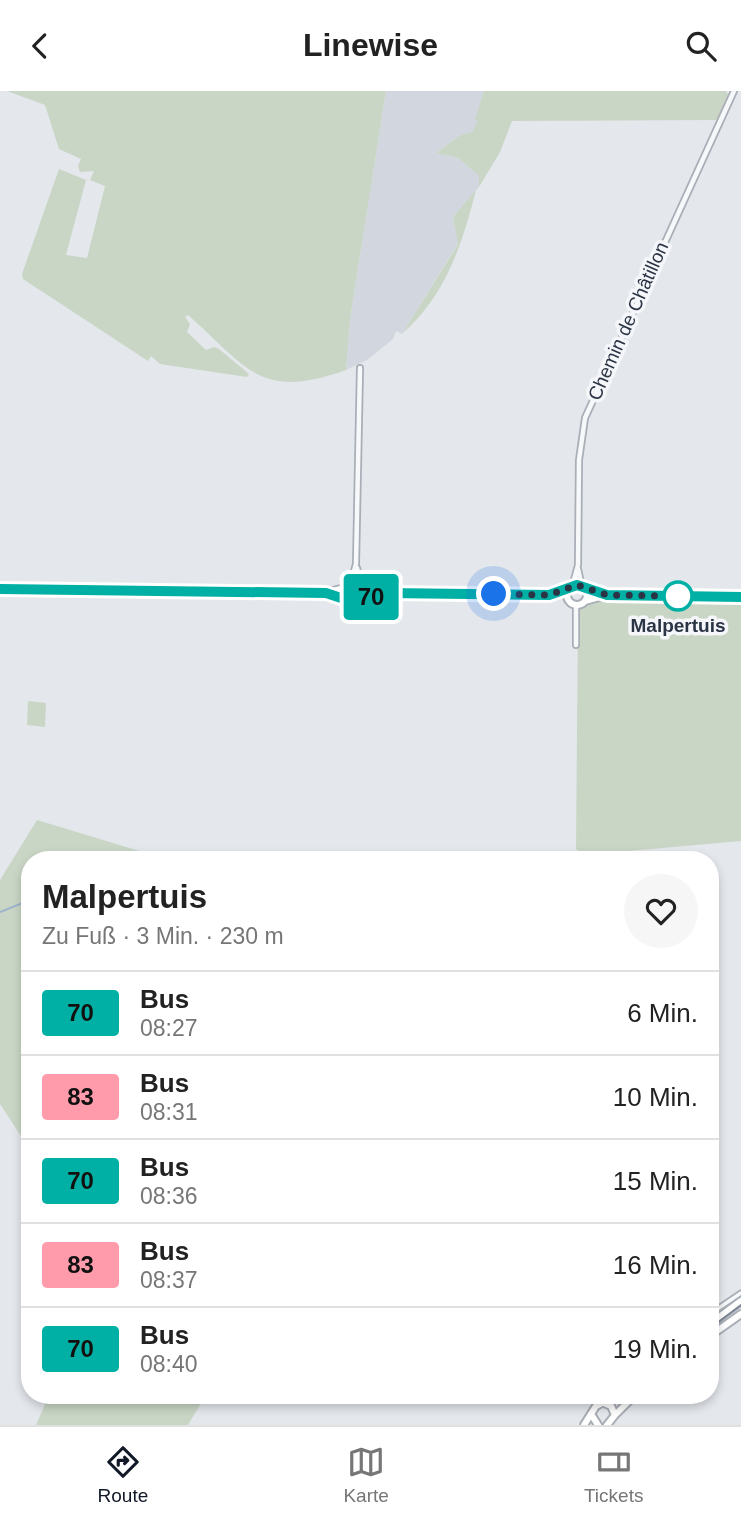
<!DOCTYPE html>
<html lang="de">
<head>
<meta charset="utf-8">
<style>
	body { margin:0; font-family:Helvetica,sans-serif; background:#f6f6f6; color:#222; height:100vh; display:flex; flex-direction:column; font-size:26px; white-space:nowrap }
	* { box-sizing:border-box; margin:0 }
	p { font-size:23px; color:#767676 }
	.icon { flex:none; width:38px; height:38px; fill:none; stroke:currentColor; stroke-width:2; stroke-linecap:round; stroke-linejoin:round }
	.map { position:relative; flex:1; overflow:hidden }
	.side { position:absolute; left:21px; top:760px; width:698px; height:553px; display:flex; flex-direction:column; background:#fff; border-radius:28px; box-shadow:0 4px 10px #0003 }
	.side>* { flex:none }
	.badge { padding:0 14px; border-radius:5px; font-size:24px; line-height:46px }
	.you { position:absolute; width:35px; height:35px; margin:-18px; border:5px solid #fff; border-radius:50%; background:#1a73e8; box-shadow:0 0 0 10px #1a73e833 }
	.map>.badge { position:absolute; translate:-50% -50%; box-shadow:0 0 0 4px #fff }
	.round { display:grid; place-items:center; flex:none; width:74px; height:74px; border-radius:37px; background:#f6f6f6 }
	.headline { display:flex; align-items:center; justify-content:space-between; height:119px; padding:0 21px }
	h1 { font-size:33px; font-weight:700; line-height:52px }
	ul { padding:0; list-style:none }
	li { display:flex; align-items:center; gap:21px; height:84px; padding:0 21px; border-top:2px solid #e0e0e0 }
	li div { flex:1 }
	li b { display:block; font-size:26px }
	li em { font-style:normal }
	li .badge { min-width:77px; font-weight:700; text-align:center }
	header { display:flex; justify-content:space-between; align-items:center; height:91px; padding:0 21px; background:#fff; font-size:32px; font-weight:700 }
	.menu { display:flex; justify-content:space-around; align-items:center; height:98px; border-top:2px solid #e0e0e0; background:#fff; font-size:19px; color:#767676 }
	.menu a { display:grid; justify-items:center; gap:4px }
	.menu .on { color:#111827 }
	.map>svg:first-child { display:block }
	.built { fill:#d2d6de }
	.green { fill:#c9d6c5 }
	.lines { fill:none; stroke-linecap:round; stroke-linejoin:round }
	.stream { stroke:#9fb4cc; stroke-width:2 }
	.pedestrian-casing { stroke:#a9aeb7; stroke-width:7 }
	.minor-casing { stroke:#a9aeb7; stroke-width:8 }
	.secondary-casing { stroke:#a9aeb7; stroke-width:10 }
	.pedestrian { stroke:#f7f8fa; stroke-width:3.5 }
	.minor { stroke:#f7f8fa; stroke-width:4.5 }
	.secondary { stroke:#fff; stroke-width:6 }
	.tram { stroke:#7d8696; stroke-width:2 }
	.line-casing { stroke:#fff; stroke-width:16 }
	.line { stroke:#00b0a4; stroke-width:10 }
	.walk { stroke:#2b3445; stroke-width:7; stroke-dasharray:0 12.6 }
	.stop-dot { fill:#fff; stroke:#00b0a4; stroke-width:3.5 }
	.labels { text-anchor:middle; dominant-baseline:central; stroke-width:7; stroke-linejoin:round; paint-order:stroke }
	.street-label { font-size:19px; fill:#2b3445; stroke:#f4f6f9 }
	.stop-label { font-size:19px; font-weight:bold; fill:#2b3445; stroke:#f4f6f9 }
</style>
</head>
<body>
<header><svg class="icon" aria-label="back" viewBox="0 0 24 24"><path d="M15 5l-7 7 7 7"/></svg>Linewise<svg class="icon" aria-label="search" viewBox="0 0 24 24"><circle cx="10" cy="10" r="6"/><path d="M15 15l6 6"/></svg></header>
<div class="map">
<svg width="741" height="1334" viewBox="0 0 741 1334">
	<rect width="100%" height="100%" fill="#e4e7ec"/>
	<!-- built -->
	<path class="built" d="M386,0H484L476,28L479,30L472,42L459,45L436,62L457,66L479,85V96L453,126L458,152L402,243L396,240L393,248L367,269L346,279L350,228Z"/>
	<!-- green -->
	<path class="green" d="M7,0H386L350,228L346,279C260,310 248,277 188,224L185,226L190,233L187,241L206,259L214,256L219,258L249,283L247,286L160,273L151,265L148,270L23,188L22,183L59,78L86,89L66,164L87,167L105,95L90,89L94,80L80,81L78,75L81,68L59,58L45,14Z
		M484,0H726L729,5L718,29L512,30L500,61L479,96V85L457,66L436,62L459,45L472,41L478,30L475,28Z
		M476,99C462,154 446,204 402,243L458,153L453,126Z
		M592,510L741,511V750L583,764L576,758L578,524L580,518Z
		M28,610L46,612L45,636L27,634Z
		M37,729L166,768H30V1059L0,1013V789Z
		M49,1304H206L188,1334H36Z"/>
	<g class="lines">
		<!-- stream -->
		<path class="stream" d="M0,821L30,809"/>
		<defs>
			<path id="pedestrian" d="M710,1223L741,1202"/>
			<path id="minor" d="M357,477L361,494
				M578,478L582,496
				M350,494L356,473L360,277
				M572,496L578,474L579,369L585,327L734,0
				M576,554V514"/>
			<path id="secondary" d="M346 502a10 10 0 1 1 20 0a10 10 0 1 1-20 0Z
				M567 504a10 10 0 1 1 20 0a10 10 0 1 1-20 0Z
				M363,496L386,502L549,504L569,498
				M0,498L326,502L348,496
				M585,510L606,504L741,506
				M710,1233L741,1210
				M710,1245L741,1223
				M604,1312L611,1315L615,1324L607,1334
				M591,1323L598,1334
				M615,1324L635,1304
				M584,1334L596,1315L616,1304"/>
		</defs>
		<!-- pedestrian casing -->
		<use href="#pedestrian" class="pedestrian-casing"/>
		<!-- minor casing -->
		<use href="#minor" class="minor-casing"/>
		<!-- secondary casing -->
		<use href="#secondary" class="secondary-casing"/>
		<!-- pedestrian -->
		<use href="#pedestrian" class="pedestrian"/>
		<!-- minor -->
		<use href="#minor" class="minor"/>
		<!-- secondary -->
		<use href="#secondary" class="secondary"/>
		<!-- tram -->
		<path class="tram" d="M717,1232L741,1214"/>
	</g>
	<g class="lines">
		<defs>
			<path id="line" d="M0,498L326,502L356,512L386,502L549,504L577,494L607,504L741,506"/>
		</defs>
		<!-- line casing -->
		<use href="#line" class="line-casing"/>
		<!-- line -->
		<use href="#line" class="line"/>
		<!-- walk -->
		<path class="walk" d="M494,503L549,504L577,494L607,504L678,505"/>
	</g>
	<!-- markers -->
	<circle class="stop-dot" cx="678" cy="505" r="14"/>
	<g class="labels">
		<!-- street labels -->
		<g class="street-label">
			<text transform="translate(628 230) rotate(-66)">Chemin de Châtillon</text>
		</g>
		<!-- stop labels -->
		<g class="stop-label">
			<text x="678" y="534">Malpertuis</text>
		</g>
	</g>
</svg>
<div class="you" style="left:494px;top:503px"></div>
<b class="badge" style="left:371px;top:506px;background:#00b0a4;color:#111">70</b>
<section class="side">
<div class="headline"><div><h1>Malpertuis</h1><p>Zu Fuß · 3 Min. · 230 m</p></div><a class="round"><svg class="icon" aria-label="heart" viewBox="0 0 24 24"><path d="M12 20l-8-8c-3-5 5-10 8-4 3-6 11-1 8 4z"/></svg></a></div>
<ul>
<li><span class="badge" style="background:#00b0a4;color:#111">70</span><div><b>Bus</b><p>08:27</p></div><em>6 Min.</em></li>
<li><span class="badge" style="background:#ff9baa;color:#111">83</span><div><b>Bus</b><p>08:31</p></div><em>10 Min.</em></li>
<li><span class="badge" style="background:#00b0a4;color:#111">70</span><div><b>Bus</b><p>08:36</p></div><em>15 Min.</em></li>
<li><span class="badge" style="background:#ff9baa;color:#111">83</span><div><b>Bus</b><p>08:37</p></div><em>16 Min.</em></li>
<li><span class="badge" style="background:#00b0a4;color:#111">70</span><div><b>Bus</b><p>08:40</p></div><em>19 Min.</em></li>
</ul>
</section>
</div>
<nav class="menu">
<a class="on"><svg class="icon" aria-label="directions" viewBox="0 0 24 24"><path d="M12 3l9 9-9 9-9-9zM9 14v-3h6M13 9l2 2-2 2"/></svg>Route</a>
<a><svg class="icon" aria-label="map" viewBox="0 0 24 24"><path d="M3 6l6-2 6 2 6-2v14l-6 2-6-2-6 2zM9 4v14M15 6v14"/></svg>Karte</a>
<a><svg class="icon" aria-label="tickets" viewBox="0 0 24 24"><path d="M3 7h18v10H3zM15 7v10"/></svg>Tickets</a>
</nav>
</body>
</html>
